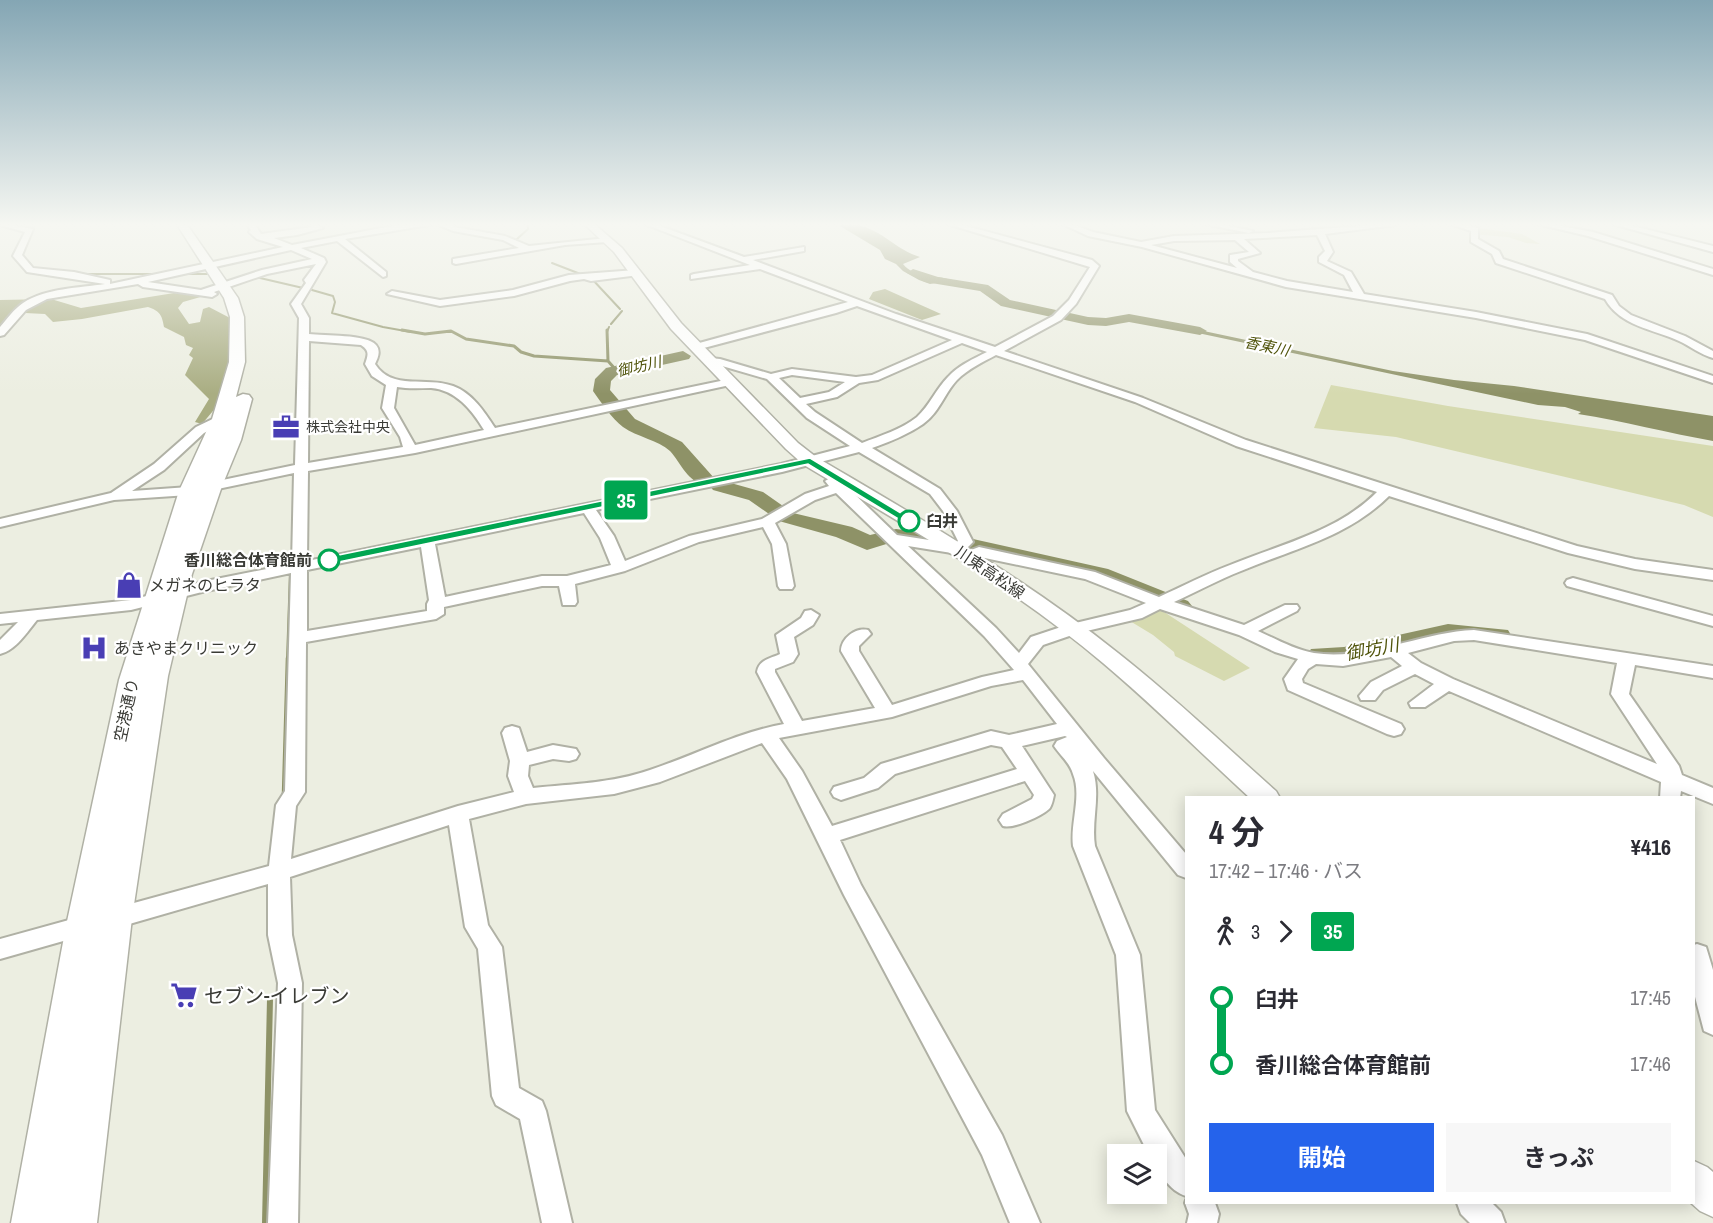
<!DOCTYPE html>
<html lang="ja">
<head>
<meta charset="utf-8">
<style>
	body { margin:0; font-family:"Archivo Narrow","Noto Sans JP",sans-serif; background:#f7f7f7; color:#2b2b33; height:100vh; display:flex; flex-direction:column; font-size:22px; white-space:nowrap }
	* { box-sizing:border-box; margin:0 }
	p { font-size:20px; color:#7c7c81 }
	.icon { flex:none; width:33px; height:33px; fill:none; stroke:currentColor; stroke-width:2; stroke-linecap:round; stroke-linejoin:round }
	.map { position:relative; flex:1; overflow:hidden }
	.sheet { position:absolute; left:1185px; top:796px; width:510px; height:408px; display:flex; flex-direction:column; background:#fff; border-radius:0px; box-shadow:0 3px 15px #0003 }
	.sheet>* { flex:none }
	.badge { padding:0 12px; border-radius:4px; font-size:21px; line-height:39px }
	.buttons { position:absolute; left:1107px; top:1144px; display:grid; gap:12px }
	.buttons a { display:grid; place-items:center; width:60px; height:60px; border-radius:0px; background:#fff; box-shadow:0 3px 15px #0003; font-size:30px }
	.map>.badge { position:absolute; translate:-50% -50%; box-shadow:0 0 0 3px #fff }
	.legs { display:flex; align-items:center; gap:9px; height:66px; padding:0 24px; font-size:20px }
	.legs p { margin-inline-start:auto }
	.head { display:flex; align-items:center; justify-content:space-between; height:102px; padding:0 24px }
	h1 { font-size:33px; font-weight:700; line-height:45px }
	.action { display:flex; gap:12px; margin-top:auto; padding:12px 24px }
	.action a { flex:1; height:69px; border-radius:0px; background:#2563eb; color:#fff; font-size:24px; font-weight:700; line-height:69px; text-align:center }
	.action a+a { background:#f7f7f7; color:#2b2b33 }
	ul { padding:0 24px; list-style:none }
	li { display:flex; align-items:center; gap:21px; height:66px; font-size:22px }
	li i { display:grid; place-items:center; width:9px; height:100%; margin:0 8px; background:currentColor }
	li i::after { content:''; width:15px; height:15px; margin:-8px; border:4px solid; border-radius:50%; background:#fff }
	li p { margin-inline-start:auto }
	li:first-child i { background:linear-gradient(#0000 50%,currentColor 0) }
	li:last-child i { background:linear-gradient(currentColor 50%,#0000 0) }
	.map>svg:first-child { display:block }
	.green { fill:#d6dab0 }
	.forest { fill:#a9ad82 }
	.water { fill:#8e9267 }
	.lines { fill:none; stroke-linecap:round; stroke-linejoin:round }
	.stream-far4 { stroke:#8e9267; stroke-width:2 }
	.stream-far3 { stroke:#8e9267; stroke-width:3 }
	.stream-far2 { stroke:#8e9267; stroke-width:4 }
	.stream-far1 { stroke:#8e9267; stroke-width:4.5 }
	.stream { stroke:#8e9267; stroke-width:6 }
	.river { fill:#8e9267; fill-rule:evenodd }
	.minor-casing { stroke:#b0b1a5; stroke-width:4 }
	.major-casing { stroke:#b0b1a5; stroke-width:3 }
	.highway-casing { stroke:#b0b1a5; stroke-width:3 }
	.minor { fill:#fff; fill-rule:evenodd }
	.major { fill:#fff; fill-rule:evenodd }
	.highway { fill:#fff; fill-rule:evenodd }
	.line-1 { fill:#00a651; stroke:#fff; stroke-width:1.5 }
	.stop-1-dot { fill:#fff; stroke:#00a651; stroke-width:3 }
	.labels { text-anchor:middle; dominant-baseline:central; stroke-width:4.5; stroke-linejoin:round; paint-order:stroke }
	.far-poi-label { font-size:14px; fill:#3a3b36; stroke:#fff; text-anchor:start }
	.far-water-label { font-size:15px; font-style:italic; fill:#50540b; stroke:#fff }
	.stop-label { font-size:16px; font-weight:bold; fill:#3a3b36; stroke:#fff; text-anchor:start }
	.street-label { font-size:16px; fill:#3a3b36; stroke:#fff }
	.poi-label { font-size:16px; fill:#3a3b36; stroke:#fff; text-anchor:start }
	.water-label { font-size:18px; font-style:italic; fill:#50540b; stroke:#fff }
	.near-poi-label { font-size:20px; fill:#3a3b36; stroke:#fff; text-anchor:start }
</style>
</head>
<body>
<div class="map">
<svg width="1713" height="1223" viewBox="0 0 1713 1223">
	<rect width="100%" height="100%" fill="#eceee1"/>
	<!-- green -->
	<path class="green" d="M1471,227L1522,234L1540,244L1526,243L1508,237L1483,235L1477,234Z
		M1331,385L1448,406L1713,446V517L1684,505L1396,437L1314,428Z
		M1158,608L1250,668L1224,681L1175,656L1174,652L1153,635L1125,618Z"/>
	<!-- forest -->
	<path class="forest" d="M885,289L941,314L922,320L869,299L873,292Z
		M174,293L204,296L183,302L178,308L189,324L200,322L203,309L209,307L230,318L234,342L223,399L202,424L195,422L209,399L185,375L193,358L189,355L193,348L186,345L184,337L164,327C162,315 160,311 148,307L82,319L53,322L45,314L25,313L4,320L0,328V300L51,299L81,308Z"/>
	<!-- water -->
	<path class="water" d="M840,223C880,223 890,248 920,257L903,264C914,278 936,275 952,280L930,284L919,280L903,271L896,264L885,259L880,250L840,226Z
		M1166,323L1393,371L1454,380L1514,386L1713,416V441C1668,433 1623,421 1578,414L1581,412L1565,407L1538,405L1179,329L1168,326Z"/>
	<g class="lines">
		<!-- stream-far4 -->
		<path class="stream-far4" d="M2,223L12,225
			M517,239L528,229V223
			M22,258L30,263L32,269
			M552,263L583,275
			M78,274H161
			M178,274H207
			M260,278L303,288
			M592,279L620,309
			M312,290L333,296L335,302L332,313L383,327L411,332
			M295,299L308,278
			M611,324L622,311
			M445,332H452
			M607,332L609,327"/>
		<!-- stream-far3 -->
		<path class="stream-far3" d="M402,330L425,334L451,331L466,339L514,346L521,352L534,356L608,361L616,370
			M607,330L608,361
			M295,468L297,395"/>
		<!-- stream-far2 -->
		<path class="stream-far2" d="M288,660L291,573"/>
		<!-- stream-far1 -->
		<path class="stream-far1" d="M284,794L288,658"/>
		<!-- stream -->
		<path class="stream" d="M265,1223L270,999"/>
		<!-- river -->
		<path class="river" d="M913,269L938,277L988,285L1010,300L1088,317L1106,318L1129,314L1200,327L1207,331L1200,335L1129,322L1106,326L1088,325L1001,306L980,291L925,282L907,273Z
			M683,351L691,356L689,359L617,375L611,381L610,390L635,419L682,442L715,479L712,483C690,489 682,464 670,451C658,440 637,437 623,427C612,419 601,402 593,391L595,379L606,368Z
			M720,480L763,492L793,513L852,527L870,535L896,529L928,533L931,538L928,543L920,544L896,541L867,550L836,537L779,521L749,500L713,490L710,486L713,482Z
			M973,539L1108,569L1188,601L1192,606L1188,611L1180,613L1093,579L965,551L962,546L965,541Z
			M1448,624L1508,630L1511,635L1508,640C1488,645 1468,637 1448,639C1403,642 1357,672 1311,661L1307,655L1311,649L1344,647Z"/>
		<defs>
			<path id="minor" d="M0,223L33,229L22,255L33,268L74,272L110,280V284L283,247L257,239L249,232L251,230L246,223H254L261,234L312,227L306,223H315L323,228L297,235L274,238L292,245L392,226L433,223L429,225L345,239L386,272V276L383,277L337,241L301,248L324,258L326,262L301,304L309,318V334C324,336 367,334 376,345C381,351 378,358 375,364C392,391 426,376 453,386C472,393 484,411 495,428L730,379L736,382L730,385L415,453L308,471L307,561L781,464L850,446L807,418L767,379L705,361L710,358L720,359L771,374L792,369L856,377L872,375L952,340L857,306L836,313L700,349H692V345L848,302L760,269L691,279V275L694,274L750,265L642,223H652L744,257L804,247V251L753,260L896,314L995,347L1053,316L1069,300L1090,267L944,223H955L1092,260L1099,266L1076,304L1061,320L1004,351L1143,398L1246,440L1577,546L1635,559L1713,570V580L1635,569L1568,553L1389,496C1348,537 1293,549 1241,571C1218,580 1196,592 1174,602L1244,625L1285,605H1297L1299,608L1297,611L1258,631C1276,639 1295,650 1314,653C1368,661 1421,632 1474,630L1713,666V678L1635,665L1629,694L1679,766L1682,775L1713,788V804L1681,791L1680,798H1660L1661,782L1449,691L1425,707H1411L1409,703L1434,684L1415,674L1383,690L1375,700H1361L1359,696L1371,682L1402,666L1391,657L1343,666L1316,664L1308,669L1302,679L1303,683L1401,724L1404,729L1401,734L1394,736L1387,734L1288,690L1284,679L1298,659L1275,652L1239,635L1160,609L1142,618L1078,633L1043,645L1028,664L1104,758L1186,854V878L1178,875L1093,771C1101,796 1091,821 1095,846L1140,955L1155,1110L1186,1159V1196C1170,1191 1156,1172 1156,1155H1149L1127,1111L1116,955L1073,846C1070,823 1082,796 1073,774C1070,763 1060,755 1054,746L1057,741L1067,737L1065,736L1022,746L1054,795C1053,799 1052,806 1049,809C1040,817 1013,829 1003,826L999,820L1003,814L1032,799L1034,795L1025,781L840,840L861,885L1002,1135L1040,1223H1010L982,1155L844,895L787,779L762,743L660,782L614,794L526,804L469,819L488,925L502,947L519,1088L542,1101L546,1111L572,1223H542L520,1119L496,1105L492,1096L478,949L465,927L449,825L290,877L292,935L302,983L298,1223H268L278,983L268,935V884L112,929L104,926L100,919L104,912L112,909L269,866L276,805L285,791L291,573L202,592L131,610L37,620C27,632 16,650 0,654V640L18,622L0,624V614L131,600L201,582L292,564L294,473L189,495L114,500L0,527V519L111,493L154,464L196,427L221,415L225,416V422L204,433L164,470L132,491L189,487L295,465L299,318L291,304L306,283L304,280L316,264L267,274L214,292L217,294L212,297L143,287L138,284L47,299L26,310L4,335L0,336V327C7,319 14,309 23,303C46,288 79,288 105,284L27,272L13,256L25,232L0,225ZM291,250L312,259L262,270L201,290L148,282ZM309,341L361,345C370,351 368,355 365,364L372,376L386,385L382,408L400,437L403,447L308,463ZM962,343L987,352C973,359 959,365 948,377C936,389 930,405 917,417C902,429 880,436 862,443L815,412L806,404L837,397L859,383L878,380ZM996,355L1135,402L1236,446L1377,492C1337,532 1281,544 1230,565C1206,574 1183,586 1159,597L1095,572L979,547L963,553L960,556L968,561L980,557L1085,579L1146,603L1130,610L1067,625L1031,637L1019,653L996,628L908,546L958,554L963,552L973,542L957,511L940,489L872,448C889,442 907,435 923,424C939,413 944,394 957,380C968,369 983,362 996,355ZM792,375L845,382L829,392L800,398L779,378ZM397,387C408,389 420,388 431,388C456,390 472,410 484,430L415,445L394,408ZM859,452L930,494L943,511L958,541L955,544L897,535L844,484L832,477L825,481L829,486L805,494L762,519L689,536L625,561L614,536L596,510L782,472ZM836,493L984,636L1014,670L982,677L892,705L859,651V646L871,634L868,630C856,627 841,638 841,651L875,708L802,721L775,672V669L793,662L798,654L794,637L813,625L819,615L811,610L805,611L801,618L776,635L780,654C769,659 759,660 757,672L784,724C738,732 695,755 650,770C613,783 572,784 533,788L528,776L529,765L553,759L569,761L576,759L579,754L576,749L553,745L527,752L519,728L512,726L505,728L502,733L510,761L508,776L514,792L458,806L291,859L296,806L305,792L306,642L436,619L444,614V607L542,586H559L563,605H575L577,602L575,584L625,571L699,542L763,527L772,544L778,586L780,589H792L794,586L786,544L775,523L815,500ZM584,513L600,538L611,565L567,576H542L445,597L435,544ZM421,547L429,600L427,604V611L307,631V570ZM1474,640L1617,663L1611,694L1657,764L1453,679L1421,663L1408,653L1454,641ZM1023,680L1057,724L1009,735L991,731L881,764L864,778L834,787L831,792L834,797L841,800L878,788L895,774L991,745L1002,747L1017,769L832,826L802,771L779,738L892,717L991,686Z
				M434,223H444L455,227L505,236L529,246L607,238L611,240L607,242L565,245L456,264L453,263V259L519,248L503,240L453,231Z
				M1060,223H1070L1093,232L1141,242L1174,236L1268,233L1399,223L1395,225L1325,234L1333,252L1327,261L1351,272L1364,294L1476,312L1587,334L1713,376V383L1585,340L1476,318L1286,287L1142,247L1088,236ZM1317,235L1325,251L1319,257V262L1344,275L1353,292L1287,281L1253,272L1238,261V259L1260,253L1244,239ZM1235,240L1249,252L1230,255V262L1237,268L1151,245L1174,241Z
				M1200,223H1215L1253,231L1249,233Z
				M1448,223H1459L1478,228V239L1499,251L1503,259L1612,295L1619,306L1631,315L1685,336L1713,351V358C1701,355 1690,346 1679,341C1653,329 1620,326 1605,299L1496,263L1492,254L1471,242V231Z
				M1533,223H1546L1593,232L1713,269V275L1588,236Z
				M1609,223H1621L1713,246V252Z
				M636,270L639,271V275L591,281L584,279L570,281L514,296L440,306L387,294L392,291L440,300L513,290L569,275Z
				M1573,578L1713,616V626L1567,586L1565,583L1567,580Z
				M87,915L95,918L99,925L95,932L0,959V939Z
				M1697,944L1706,947L1713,970V1035L1704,1031L1694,993V945Z
				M1186,1200V1203H1215L1219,1214L1217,1223H1187L1189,1214L1185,1203Z
				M1457,1203H1492L1501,1212L1505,1223H1470L1461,1214Z"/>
			<path id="major" d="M583,223H593L622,248L681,323L798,443L816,457C919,518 1025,578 1118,653C1173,696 1224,745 1276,791L1280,798H1250C1201,753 1154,706 1103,663C1012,586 906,526 804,465L786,449L671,329L614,252Z
				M1694,1161L1707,1167L1713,1172V1217L1700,1211L1691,1203H1694Z"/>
			<path id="highway" d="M176,223H186L238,298L244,317L245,362L236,397L243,394L249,395L252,399L241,440L222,486L192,574L168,676L132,918L97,1223H11L66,926L119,680L179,491L212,419L229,362L230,317L224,298Z"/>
		</defs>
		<!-- minor casing -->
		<use href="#minor" class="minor-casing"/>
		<!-- major casing -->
		<use href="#major" class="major-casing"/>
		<!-- highway casing -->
		<use href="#highway" class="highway-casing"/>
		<!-- minor -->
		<use href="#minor" class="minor"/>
		<!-- major -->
		<use href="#major" class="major"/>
		<!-- highway -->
		<use href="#highway" class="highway"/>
	</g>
	<!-- sky -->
	<linearGradient id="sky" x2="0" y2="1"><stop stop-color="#84a6b4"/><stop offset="0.57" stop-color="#f6f7f2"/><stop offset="1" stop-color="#f6f7f2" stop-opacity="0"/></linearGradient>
	<rect width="1713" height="394" fill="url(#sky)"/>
	<!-- line-1 -->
	<path class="line-1" d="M810,458L914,521L905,523L808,464L329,564L323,560L329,557Z"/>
	<!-- icons -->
	<defs>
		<symbol id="office-bare" viewBox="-9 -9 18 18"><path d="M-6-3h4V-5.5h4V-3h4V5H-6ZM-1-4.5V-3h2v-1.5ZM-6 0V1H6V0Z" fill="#493eb4" stroke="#fff" stroke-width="2.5" paint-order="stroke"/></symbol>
		<symbol id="shop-bare" viewBox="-9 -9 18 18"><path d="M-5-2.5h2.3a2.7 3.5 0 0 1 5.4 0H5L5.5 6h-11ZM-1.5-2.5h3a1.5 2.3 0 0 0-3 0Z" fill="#493eb4" stroke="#fff" stroke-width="2.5" paint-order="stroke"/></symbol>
		<symbol id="hospital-bare" viewBox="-9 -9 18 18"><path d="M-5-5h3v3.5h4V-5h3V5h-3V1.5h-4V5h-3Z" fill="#493eb4" stroke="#fff" stroke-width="2.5" paint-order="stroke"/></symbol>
		<symbol id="supermarket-bare" viewBox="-9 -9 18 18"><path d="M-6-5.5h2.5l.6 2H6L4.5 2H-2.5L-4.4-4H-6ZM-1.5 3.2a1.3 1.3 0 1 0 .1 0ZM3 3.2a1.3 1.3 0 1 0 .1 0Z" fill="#493eb4" stroke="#fff" stroke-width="2.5" paint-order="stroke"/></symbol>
	</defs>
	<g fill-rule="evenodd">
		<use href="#office-bare" x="267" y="408" width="38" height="38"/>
		<use href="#shop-bare" x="110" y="566" width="38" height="38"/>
		<use href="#hospital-bare" x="75" y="629" width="38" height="38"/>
		<use href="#supermarket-bare" x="165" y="976" width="38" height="38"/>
	</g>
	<!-- markers -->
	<g class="stop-1-dot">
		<circle cx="909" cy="521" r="10"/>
		<circle cx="329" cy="560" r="10"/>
	</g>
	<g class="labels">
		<!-- far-poi labels -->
		<g class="far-poi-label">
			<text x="306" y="427">株式会社中央</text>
		</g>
		<!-- far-water labels -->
		<g class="far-water-label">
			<text transform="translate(1267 346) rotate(12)">香東川</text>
			<text transform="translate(639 366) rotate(-13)">御坊川</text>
		</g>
		<!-- stop labels -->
		<g class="stop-label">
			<text x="926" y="521">臼井</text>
			<text x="312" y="560" text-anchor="end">香川総合体育館前</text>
		</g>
		<!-- street labels -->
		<g class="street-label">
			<text transform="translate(990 572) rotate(34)">川東高松線</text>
			<text transform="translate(126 710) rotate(-78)">空港通り</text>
		</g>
		<!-- poi labels -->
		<g class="poi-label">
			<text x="149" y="585">メガネのヒラタ</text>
			<text x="114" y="648">あきやまクリニック</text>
		</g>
		<!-- water labels -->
		<g class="water-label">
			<text transform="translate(1372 649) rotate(-10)">御坊川</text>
		</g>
		<!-- near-poi labels -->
		<g class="near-poi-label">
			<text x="204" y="995">セブン-イレブン</text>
		</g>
	</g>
</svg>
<div class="buttons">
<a><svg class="icon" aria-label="layers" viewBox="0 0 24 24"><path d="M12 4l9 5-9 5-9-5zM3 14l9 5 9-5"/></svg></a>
</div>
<b class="badge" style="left:626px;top:500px;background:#00a651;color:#fff">35</b>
<section class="sheet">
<div class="head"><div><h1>4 分</h1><p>17:42 – 17:46 · バス</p></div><b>¥416</b></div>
<div class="legs"><svg class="icon" aria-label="walk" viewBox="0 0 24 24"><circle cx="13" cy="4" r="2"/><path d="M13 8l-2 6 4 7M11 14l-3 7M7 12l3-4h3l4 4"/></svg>3<svg class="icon" aria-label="forward" viewBox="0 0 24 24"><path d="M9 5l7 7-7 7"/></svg><b class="badge" style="background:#00a651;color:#fff">35</b></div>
<ul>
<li><i style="color:#00a651"></i><b>臼井</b><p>17:45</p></li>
<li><i style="color:#00a651"></i><b>香川総合体育館前</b><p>17:46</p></li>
</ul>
<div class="action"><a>開始</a><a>きっぷ</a></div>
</section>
</div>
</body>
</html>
